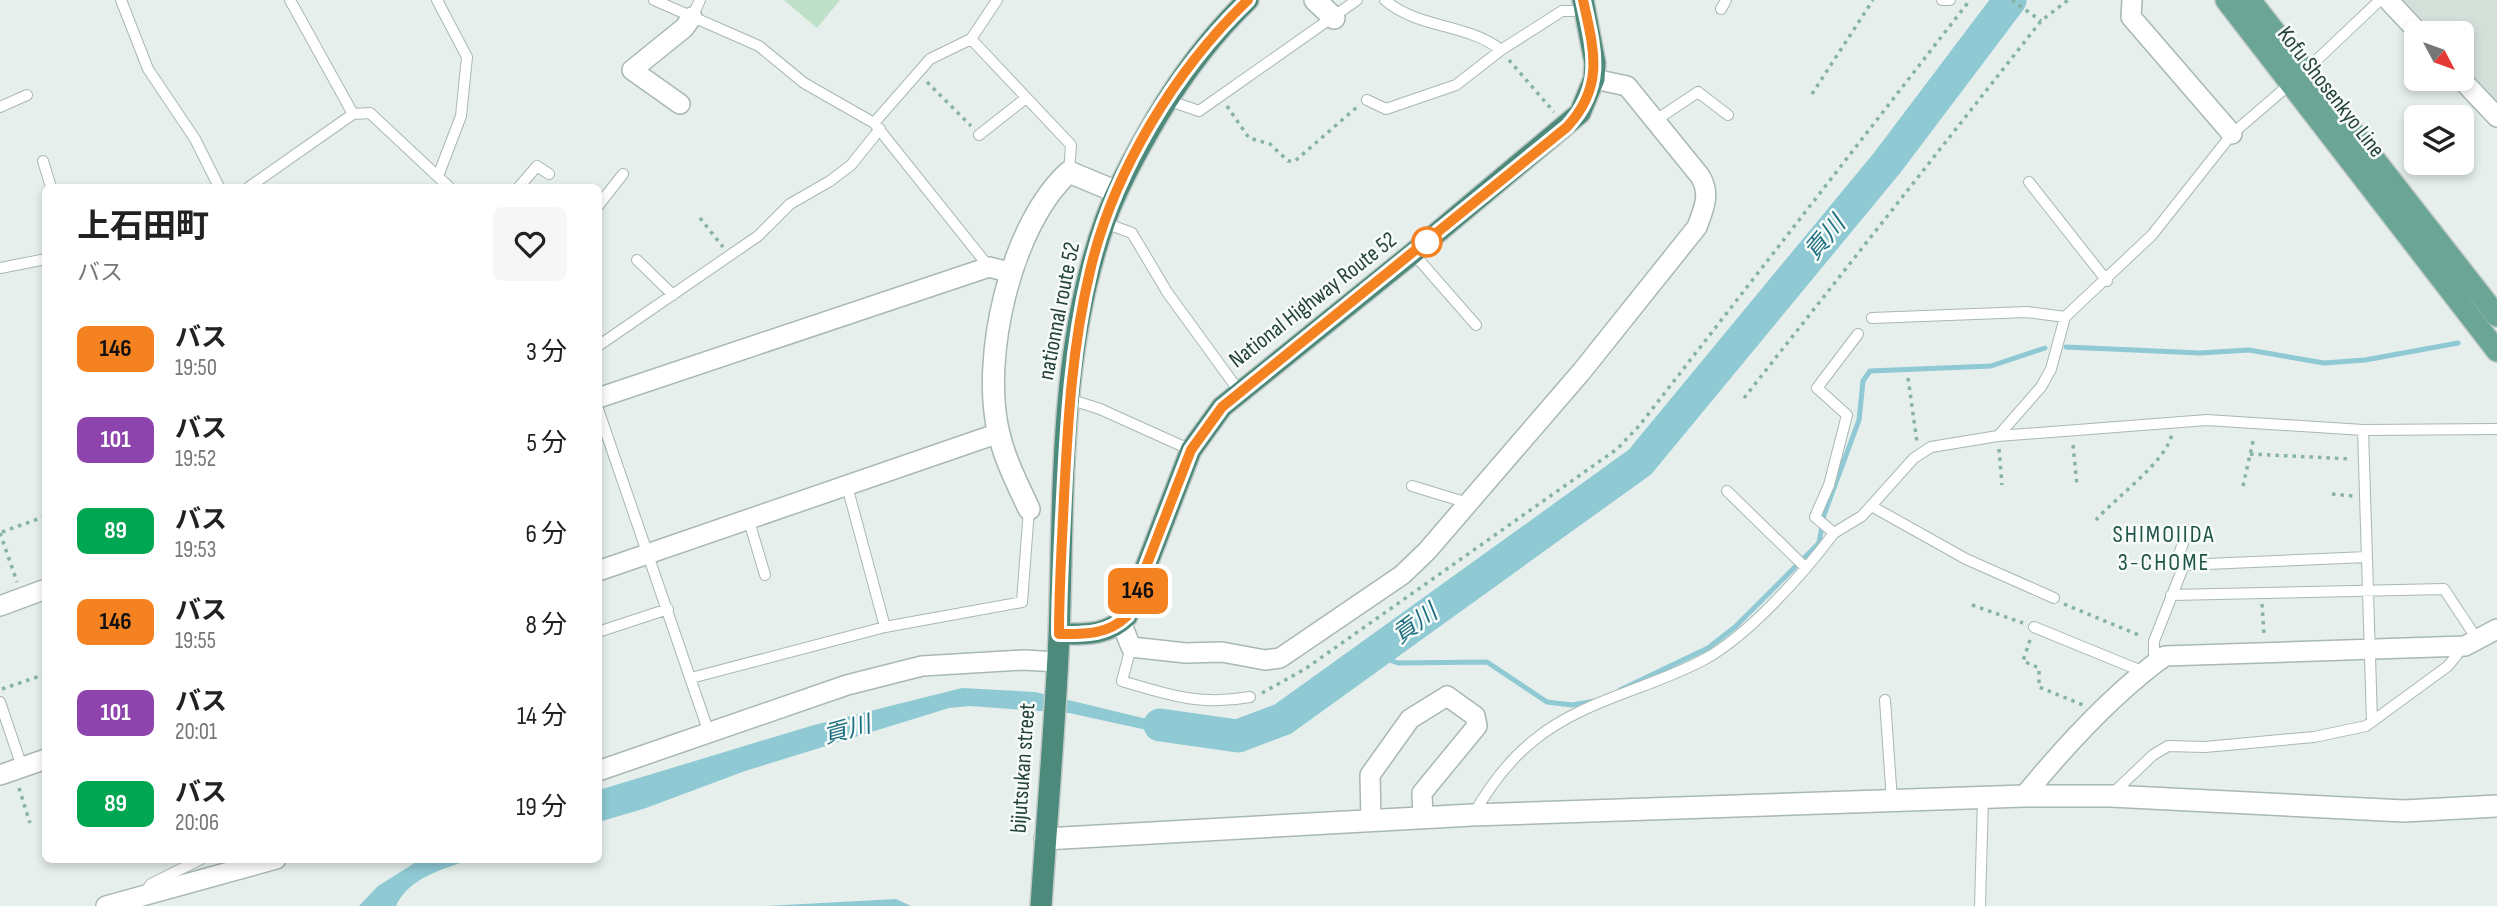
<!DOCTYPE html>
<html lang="ja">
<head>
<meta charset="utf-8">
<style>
	body { margin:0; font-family:"Sofia Sans Condensed","Noto Sans JP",sans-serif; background:#f6f6f6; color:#222; height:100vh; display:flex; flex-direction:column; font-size:26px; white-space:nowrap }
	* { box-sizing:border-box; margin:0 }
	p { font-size:23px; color:#767676 }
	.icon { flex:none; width:38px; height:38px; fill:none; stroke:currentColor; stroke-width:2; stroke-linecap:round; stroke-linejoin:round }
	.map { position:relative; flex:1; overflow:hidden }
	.details { position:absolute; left:42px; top:184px; width:560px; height:679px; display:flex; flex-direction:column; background:#fff; border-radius:10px; box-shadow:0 4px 10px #0003 }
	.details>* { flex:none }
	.badge { padding:0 14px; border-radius:10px; font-size:24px; line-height:46px }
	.needle { width:46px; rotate:131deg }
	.buttons { position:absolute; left:2404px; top:21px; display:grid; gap:14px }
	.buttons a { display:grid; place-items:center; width:70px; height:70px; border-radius:10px; background:#fff; box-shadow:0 4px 10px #0003; font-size:35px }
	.map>.badge { position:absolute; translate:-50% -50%; box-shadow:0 0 0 4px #fff }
	.round { display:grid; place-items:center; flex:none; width:74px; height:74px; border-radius:10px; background:#f6f6f6 }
	.headline { display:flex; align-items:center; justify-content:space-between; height:119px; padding:0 35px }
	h1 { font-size:33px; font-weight:700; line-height:52px }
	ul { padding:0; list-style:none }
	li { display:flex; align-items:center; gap:21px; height:91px; padding:0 35px }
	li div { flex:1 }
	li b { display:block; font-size:26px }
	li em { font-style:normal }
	li .badge { min-width:77px; font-weight:700; text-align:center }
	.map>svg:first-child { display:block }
	.built { fill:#d4dfda }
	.green { fill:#bfe0c8 }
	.water { fill:#8ec9d4 }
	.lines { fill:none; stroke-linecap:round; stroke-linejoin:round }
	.stream { stroke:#8ec9d4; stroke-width:5 }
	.river { stroke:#8ec9d4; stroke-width:33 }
	.service-casing { stroke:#a8b8b2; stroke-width:12 }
	.minor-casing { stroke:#a8b8b2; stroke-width:22 }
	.tertiary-casing { stroke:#a8b8b2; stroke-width:24 }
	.primary-casing { stroke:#c2cac8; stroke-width:24 }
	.trunk-casing { stroke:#c2cac8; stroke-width:24 }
	.path { stroke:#86b3a5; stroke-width:3.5; stroke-dasharray:3.5 5; stroke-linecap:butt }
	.service { stroke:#fff; stroke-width:10 }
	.minor { stroke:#fff; stroke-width:19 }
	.tertiary { stroke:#fff; stroke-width:21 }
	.primary { stroke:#6aa596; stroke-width:21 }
	.trunk { stroke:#4c8a7c; stroke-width:21 }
	.line-casing { stroke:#fff; stroke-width:16 }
	.line { stroke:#f58220; stroke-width:10 }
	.stop-dot { fill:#fff; stroke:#f58220; stroke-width:3.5 }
	.labels { text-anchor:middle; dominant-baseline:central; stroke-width:5; stroke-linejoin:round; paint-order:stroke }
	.street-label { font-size:23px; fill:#24423a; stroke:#f7fbf9 }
	.water-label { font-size:24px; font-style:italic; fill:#1c6f80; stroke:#f7fbf9 }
	.neighbourhood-label { font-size:24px; letter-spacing:2px; fill:#1f5548; stroke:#f7fbf9 }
</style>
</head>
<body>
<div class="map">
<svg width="2497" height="906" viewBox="0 0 2497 906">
	<rect width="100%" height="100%" fill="#e6efeb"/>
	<!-- built -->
	<path class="built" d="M2388,0H2497V117L2462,79V33H2419Z"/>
	<!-- green -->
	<path class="green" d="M784,0H840L817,28Z"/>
	<!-- water -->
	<path class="water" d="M962,688L1035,692L1205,733L1156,732L1069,713L970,706L949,708L745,771L646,808L599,822V790L814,725Z
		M421,859H472C444,869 409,877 396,906H359L378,886Z
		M896,899L911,906H766Z"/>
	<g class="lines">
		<!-- stream -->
		<path class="stream" d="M2066,347L2200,353L2249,350L2324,363L2365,360L2458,343
			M1373,654L1398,663L1487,662L1547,702L1572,705L1595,701
			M1620,690L1708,648L1735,627L1819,543L1824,515L1859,420L1863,381L1870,371L1991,366L2045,348"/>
		<!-- river -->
		<path class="river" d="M1160,725L1238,736L1283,719L1640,462L1887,163L2010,0"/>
		<defs>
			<path id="service" d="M121,0L148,69L195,139L219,187
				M290,0L353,114L370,113L449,187
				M437,0L467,57L461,116L438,176
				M654,0L759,46L804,83L874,123L989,267
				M1385,0C1418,29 1467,23 1501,50
				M1942,0H1950
				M1721,9L1726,0
				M692,17L700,0
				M971,39L1071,145L1069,172
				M2304,72L2380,0
				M1167,100L1199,111L1357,0
				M1367,100L1386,109L1456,85L1501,50L1562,11H1585
				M0,107L27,95
				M1656,120L1698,92L1728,115
				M874,123L930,59L971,39L997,0
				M979,135L1026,98
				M43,161L51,187
				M2029,182L2107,281
				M249,187L353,114
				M519,187L537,166L549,174
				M598,206L623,174
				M1105,223L1132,233L1167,292L1239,391
				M1413,253L1476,325
				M637,260L673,295
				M0,268L46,259
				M1872,318L2027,312L2065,317
				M598,346L758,236L790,204L830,181L851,165L880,129
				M1069,399L1100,409L1191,450
				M598,409L709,733
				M2363,430L2372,721
				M1998,436L2041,387L2051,369L2065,317L2152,235L2232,134L2290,84
				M847,486L885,627
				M1412,486L1468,503
				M1727,491L1806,568
				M1873,507L1966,559L2054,598
				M749,521L765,575
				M1834,533L1862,516L1914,458L1931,447L1998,436L2207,420L2363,430L2497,429
				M2184,565L2176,562L2188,530
				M2171,595L2444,589L2477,639
				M2034,627L2144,672
				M598,632L668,609
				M1131,647L1122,681C1169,695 1200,706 1250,697
				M2154,663V641L2184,565L2367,557
				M691,678L885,627L1022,602L1029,509
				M1885,700L1892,801
				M0,702L22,767
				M2112,794L2153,755L2168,746L2205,747L2314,737L2366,726L2448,666L2464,646
				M1473,815C1488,789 1509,760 1533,741C1582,700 1650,689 1705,659C1749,635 1804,573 1834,533L1815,517L1829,485L1847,415L1817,388L1858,334
				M145,892L151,884L201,859
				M1980,906L1983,798"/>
			<path id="minor" d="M2132,0L2131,17L2232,134
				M2388,0L2419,33
				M2461,79L2497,117
				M680,104L632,70L684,28L692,17
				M598,398L989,267L1012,273
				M598,571L999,433
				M0,606L46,589
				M1121,622L1131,647L1186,653L1222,652L1265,660L1280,658L1402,575L1427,551L1582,371L1697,227C1704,208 1711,194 1700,176L1627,86L1594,79
				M598,771L847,685L922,666L1024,660L1057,662
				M0,775L46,759
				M2024,796C2065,746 2112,694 2165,656L2465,646L2497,629
				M1371,821L1370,775L1410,719L1447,696L1475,716L1477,726L1422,793L1423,818
				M106,906L276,859"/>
			<path id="tertiary" d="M1315,0L1334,18
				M1029,509C1018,485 1005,460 999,434C980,359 1011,224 1069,172L1117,192
				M1045,839L1472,815L2024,796H2111L2404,811L2497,806"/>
			<path id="primary" d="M2226,0L2497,351
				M2250,0L2497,316"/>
			<path id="trunk" d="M1059,634C1085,634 1107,636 1127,616L1191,450L1222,407L1413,253L1580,113L1594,79L1595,63L1583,0
				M1041,906C1047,816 1055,726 1059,636C1064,499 1058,352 1105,221C1118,185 1137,151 1157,117C1182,75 1213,34 1248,0"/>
		</defs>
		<!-- service casing -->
		<use href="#service" class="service-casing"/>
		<!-- minor casing -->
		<use href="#minor" class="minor-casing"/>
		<!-- tertiary casing -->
		<use href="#tertiary" class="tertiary-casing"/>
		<!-- primary casing -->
		<use href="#primary" class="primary-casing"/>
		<!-- trunk casing -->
		<use href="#trunk" class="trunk-casing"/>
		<!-- path -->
		<path class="path" d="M2012,0L2041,21
			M1509,60L1554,112
			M927,82L971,126
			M1812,94L1873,0
			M1227,106L1249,138L1270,144L1288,161H1295L1357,107
			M700,218L723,247
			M1908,378L1917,442
			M1744,398L2041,21L2068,0
			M2073,445L2077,485
			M1999,449L2002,485
			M2250,454L2351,459
			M2243,486L2254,437
			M2332,494L2353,496
			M2096,520C2117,496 2166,462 2172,434
			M2,532L46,516
			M0,533L17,582
			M2064,604L2141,636
			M2262,604L2264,635
			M1972,605L2023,623
			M2030,640L2023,661L2039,668V687L2083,705
			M2,689L46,674
			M1262,693L1305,669L1617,449L1639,426L1970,0
			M19,788L30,823"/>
		<!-- service -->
		<use href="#service" class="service"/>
		<!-- minor -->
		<use href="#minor" class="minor"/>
		<!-- tertiary -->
		<use href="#tertiary" class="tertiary"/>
		<!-- primary -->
		<use href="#primary" class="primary"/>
		<!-- trunk -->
		<use href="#trunk" class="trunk"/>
	</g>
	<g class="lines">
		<defs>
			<path id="line" d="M1248,0C1175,70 1113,172 1090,271C1072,346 1068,420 1064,497C1062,542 1059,588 1059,634C1085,634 1107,635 1127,616L1191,450L1222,407L1567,127C1605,86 1594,50 1583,0"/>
		</defs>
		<!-- line casing -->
		<use href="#line" class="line-casing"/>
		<!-- line -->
		<use href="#line" class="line"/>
	</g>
	<!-- markers -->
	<circle class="stop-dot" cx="1427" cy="242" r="14"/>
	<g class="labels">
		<!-- street labels -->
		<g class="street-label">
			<text transform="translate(2331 92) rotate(52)">Kofu Shosenkyo Line</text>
			<text transform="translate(1313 300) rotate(-38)">National Highway Route 52</text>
			<text transform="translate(1059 311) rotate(-79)">nationnal route 52</text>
			<text transform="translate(1023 768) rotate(-86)">bijutsukan street</text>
		</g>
		<!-- water labels -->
		<g class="water-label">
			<text transform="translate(1825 238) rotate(-50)">貢川</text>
			<text transform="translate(1415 624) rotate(-36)">貢川</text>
			<text transform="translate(847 730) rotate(-15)">貢川</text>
		</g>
		<!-- neighbourhood labels -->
		<g class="neighbourhood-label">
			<text x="2164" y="534">SHIMOIIDA<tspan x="2164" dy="28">3-CHOME</tspan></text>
		</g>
	</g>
</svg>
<div class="buttons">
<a><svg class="needle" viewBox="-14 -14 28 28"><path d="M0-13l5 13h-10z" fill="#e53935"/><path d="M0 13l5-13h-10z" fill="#767676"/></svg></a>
<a><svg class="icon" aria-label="layers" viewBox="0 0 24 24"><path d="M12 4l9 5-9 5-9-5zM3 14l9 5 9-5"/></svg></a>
</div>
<b class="badge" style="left:1138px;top:591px;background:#f58220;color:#111">146</b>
<section class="details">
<div class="headline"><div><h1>上石田町</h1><p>バス</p></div><a class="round"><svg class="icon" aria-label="heart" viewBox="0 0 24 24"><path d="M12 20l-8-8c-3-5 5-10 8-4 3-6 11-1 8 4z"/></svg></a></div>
<ul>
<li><span class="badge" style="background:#f58220;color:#111">146</span><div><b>バス</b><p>19:50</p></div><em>3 分</em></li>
<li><span class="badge" style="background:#8e44ad;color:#fff">101</span><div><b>バス</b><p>19:52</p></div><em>5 分</em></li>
<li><span class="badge" style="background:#00a651;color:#fff">89</span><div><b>バス</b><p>19:53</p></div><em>6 分</em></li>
<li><span class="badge" style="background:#f58220;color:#111">146</span><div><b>バス</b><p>19:55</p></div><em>8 分</em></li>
<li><span class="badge" style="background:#8e44ad;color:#fff">101</span><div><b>バス</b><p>20:01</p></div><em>14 分</em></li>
<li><span class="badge" style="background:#00a651;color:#fff">89</span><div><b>バス</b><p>20:06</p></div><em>19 分</em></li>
</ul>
</section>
</div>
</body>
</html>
